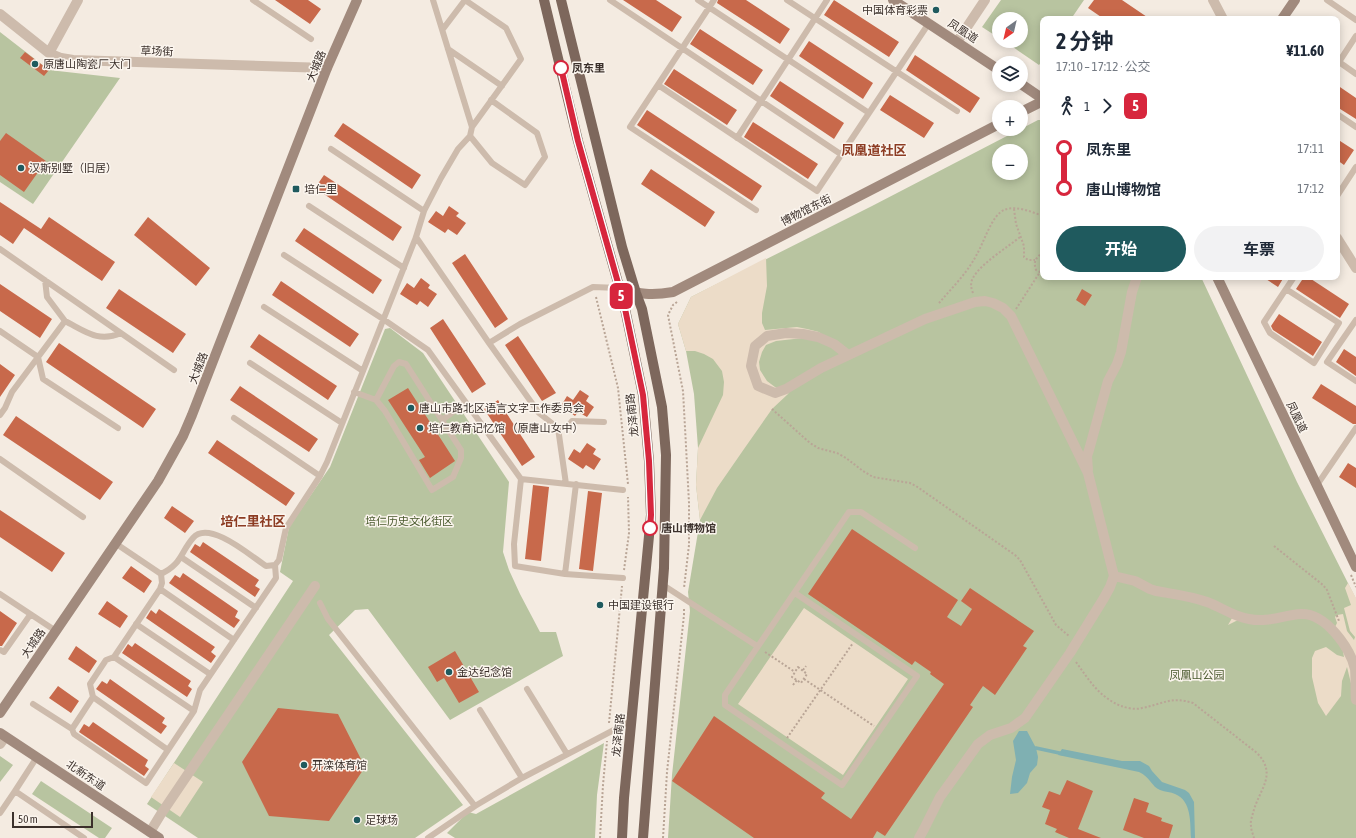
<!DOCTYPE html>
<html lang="zh">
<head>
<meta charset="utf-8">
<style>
	body { margin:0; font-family:"Asap Condensed","Noto Sans SC",sans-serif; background:#f2f2f3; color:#1f2937; height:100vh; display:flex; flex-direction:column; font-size:15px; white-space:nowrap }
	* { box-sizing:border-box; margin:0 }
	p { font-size:13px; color:#747a83 }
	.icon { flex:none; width:22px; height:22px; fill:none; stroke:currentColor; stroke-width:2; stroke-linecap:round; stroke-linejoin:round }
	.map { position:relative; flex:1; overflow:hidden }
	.details { position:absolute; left:1040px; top:16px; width:300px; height:264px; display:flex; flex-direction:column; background:#fff; border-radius:8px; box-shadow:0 2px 10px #0003 }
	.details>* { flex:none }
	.badge { padding:0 8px; border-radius:6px; font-size:14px; line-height:26px }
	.needle { width:26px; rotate:214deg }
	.buttons { position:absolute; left:992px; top:12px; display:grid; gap:8px }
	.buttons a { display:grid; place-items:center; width:36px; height:36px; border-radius:50%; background:#fff; box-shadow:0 2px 10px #0003; font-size:20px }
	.scale { position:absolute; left:12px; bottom:10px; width:81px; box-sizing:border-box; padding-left:4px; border:2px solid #3b302b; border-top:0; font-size:11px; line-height:14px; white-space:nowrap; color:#3b302b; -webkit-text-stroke:3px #fbf5ee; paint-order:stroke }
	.map>.badge { position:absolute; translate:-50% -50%; box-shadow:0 0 0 2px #fff }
	.legs { display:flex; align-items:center; gap:6px; height:44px; padding:0 16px; font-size:13px }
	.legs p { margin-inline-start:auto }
	.overview { display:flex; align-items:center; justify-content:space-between; height:68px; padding:0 16px }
	h1 { font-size:22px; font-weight:700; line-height:30px }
	.button { display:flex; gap:8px; margin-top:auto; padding:8px 16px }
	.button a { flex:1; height:46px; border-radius:24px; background:#1f5a5e; color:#fff; font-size:16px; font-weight:700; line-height:46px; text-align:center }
	.button a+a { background:#f2f2f3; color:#1f2937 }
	ul { padding:0 16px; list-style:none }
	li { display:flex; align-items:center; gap:14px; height:40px; font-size:15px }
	li i { display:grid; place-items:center; width:6px; height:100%; margin:0 5px; background:currentColor }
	li i::after { content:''; width:10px; height:10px; margin:-5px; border:3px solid; border-radius:50%; background:#fff }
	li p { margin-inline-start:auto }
	li:first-child i { background:linear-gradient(#0000 50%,currentColor 0) }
	li:last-child i { background:linear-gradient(currentColor 50%,#0000 0) }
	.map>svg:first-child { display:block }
	.green { fill:#b8c4a0; fill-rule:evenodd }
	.plaza { fill:#ecdcc8 }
	.water { fill:#7fb0b2 }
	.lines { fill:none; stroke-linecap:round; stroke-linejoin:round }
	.stream { stroke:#7fb0b2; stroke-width:3.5 }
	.building { fill:#c8694b }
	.path { stroke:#b9a596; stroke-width:2; stroke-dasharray:2 2; stroke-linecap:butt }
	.lane { stroke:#cdbbac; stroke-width:6 }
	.street { stroke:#cdbbac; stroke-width:10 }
	.secondary { stroke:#a18a7d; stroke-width:10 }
	.primary { stroke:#7d675c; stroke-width:10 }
	.line-1-casing { stroke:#fff; stroke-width:9 }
	.line-1 { stroke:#d7263d; stroke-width:6 }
	.poi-dot { fill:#1f5a5e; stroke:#fbf5ee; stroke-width:1.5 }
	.stop-1-dot { fill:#fff; stroke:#d7263d; stroke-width:2 }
	.labels { text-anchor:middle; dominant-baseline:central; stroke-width:3; stroke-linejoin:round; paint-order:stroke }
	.poi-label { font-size:11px; fill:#3b302b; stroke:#fbf5ee; text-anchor:start }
	.street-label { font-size:11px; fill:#3b302b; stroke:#fbf5ee }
	.stop-label { font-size:11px; font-weight:bold; fill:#3b302b; stroke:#fbf5ee; text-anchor:start }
	.park-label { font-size:11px; fill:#4a5a2e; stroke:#fbf5ee }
	.quarter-label { font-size:13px; font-weight:bold; fill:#8c3b22; stroke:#fbf5ee }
</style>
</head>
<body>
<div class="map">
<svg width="1356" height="838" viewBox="0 0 1356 838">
	<rect width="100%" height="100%" fill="#f4ebe1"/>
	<!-- green -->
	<path class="green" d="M1001,0H1084L1071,19H1043V60L1039,65L1004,41H1021V19H999V38L982,27Z
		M0,32L49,70L120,78L33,204L0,182Z
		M1038,120H1043V277H1201L1297,482L1356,599V838H668L672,775L690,611L688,592L700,520L696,485L698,448L694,394L686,351L678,324L691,297L872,206ZM999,151H1021V173H999Z
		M390,328L423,353L509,482L503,552L509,570L520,594L540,632H556L563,656L450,720L368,609L355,610L329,635L463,805L415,838H198L147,804L293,581L280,572L289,527L330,467L385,329Z
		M604,743L597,795L595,838H455L447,833L468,812L476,814Z
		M0,756L13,765L0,782Z
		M41,781L112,828L105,838H99L32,794Z"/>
	<!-- plaza -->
	<path class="plaza" d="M766,258L767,286L762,313V323L765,330L797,327L807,329L819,332L831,346L817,340L803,338L776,341L766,345L762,352L759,362L760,370L767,381L775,387L786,389L793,385L788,394L772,409L744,449L717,488L700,520L696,485L698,448L723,395L724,382L722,371L713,359L704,354L695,351H686L678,324L691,297Z
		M1348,583L1356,598V704L1347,667L1342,681L1341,696L1326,716L1318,703L1312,677V658L1315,651L1326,647L1337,655L1344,657L1342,646L1329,630L1309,618L1240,619L1228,625L1235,613L1264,618L1296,610L1335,627L1337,623L1335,617L1337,615L1343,614L1347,631L1354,640L1355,637L1350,631L1344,608L1351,605L1345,588Z
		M804,608L908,679L843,775L738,704Z
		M174,763L203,782L180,817L151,797Z"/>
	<!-- water -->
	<path class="water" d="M1019,731H1027L1036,748L1038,757L1037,765L1030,773L1027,783L1018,793L1010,794L1012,777L1016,760L1013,741Z
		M1062,749L1122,761H1140L1149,766L1152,771L1162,782L1185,790L1189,793L1194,802L1195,838H1191C1190,823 1192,801 1175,794C1171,792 1165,792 1160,790C1152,787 1150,777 1139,772L1058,755Z"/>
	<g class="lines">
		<!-- stream -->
		<path class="stream" d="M1036,748L1064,754"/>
	</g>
	<!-- building -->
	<path class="building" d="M275,0H308L321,9L310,24Z
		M623,0H656L682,17L672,32Z
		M718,0H746L790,29L780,44L717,3Z
		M834,0L899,42L889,57L824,15Z
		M1094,0H1122L1150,19H1104L1088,8Z
		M700,29L763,70L753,85L690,44Z
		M809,41L873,83L863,99L799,56Z
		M25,52L49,70L44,76L20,58Z
		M915,55L980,98L970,113L906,70Z
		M674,69L737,110L727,125L664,84Z
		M780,81L844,123L834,139L770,96Z
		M1337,85L1356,98V119L1337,107Z
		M890,95L934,123L924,138L880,110Z
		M647,110L762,186L752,201L637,125Z
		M753,122L818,164L808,179L744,137Z
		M343,123L421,175L412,189L334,136Z
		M6,133L46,161L24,192L0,175V141Z
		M1337,139L1354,150L1344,165L1337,160Z
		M651,169L715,212L705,227L641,184Z
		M324,175L402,227L393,241L315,188Z
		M0,202L41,229L49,217L115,262L102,281L24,228L13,244L0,235Z
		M449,206L459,213L456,216L466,223L457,235L448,229L445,233L428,222L436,211L443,216Z
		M148,217L210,268L196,286L134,235Z
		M304,228L382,280L373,294L295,241Z
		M465,254L508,319L495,328L452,263Z
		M1263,277H1284L1278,287Z
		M1304,277H1308L1349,304L1340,318L1296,289Z
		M421,278L430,285L428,288L437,294L428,307L420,301L417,305L400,294L407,283L414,288Z
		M281,281L359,334L350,347L272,295Z
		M0,284L52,319L40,338L0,311Z
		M119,289L186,334L173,353L106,308Z
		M1082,289L1092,295L1085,306L1076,300Z
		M1279,314L1322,342L1313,356L1273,330L1271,326Z
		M443,319L486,384L472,393L430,328Z
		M259,334L337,386L328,400L250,347Z
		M518,336L556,393L542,401L505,345Z
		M59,343L156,409L143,428L46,362Z
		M1344,349L1356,357V376L1336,362Z
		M0,364L15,375L0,397Z
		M1321,384L1356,406V424H1353L1312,398Z
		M240,386L318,439L309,452L230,400Z
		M408,388L455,461L430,478L419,460L425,457L388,400Z
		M580,390L589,396L586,401L594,407L587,417L578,412L575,416L561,406L567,396L573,400Z
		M498,400L535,457L522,466L484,409Z
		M16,416L113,482L100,500L3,435Z
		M217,440L295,493L286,506L208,453Z
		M587,443L596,449L593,454L601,459L594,470L586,465L583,469L568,459L574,449L580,453Z
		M1348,463L1356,468V488L1339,477Z
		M533,485L549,487L541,561L525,559Z
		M588,491L602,493L593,571L579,569Z
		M172,506L194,521L185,533L164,518Z
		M0,510L65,553L52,572L0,537Z
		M852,529L958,600L947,617L961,626L972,609L961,601L970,588L1034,631L1023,646L1027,648L995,695L983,686L970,705L973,707L885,836L877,831L873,838H754L672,781L714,716L825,793L821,798L851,819L944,684L930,674L931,672L915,661L912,665L808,594Z
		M203,542L259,580L255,586L260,589L255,597L190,552L195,544L200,547Z
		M131,566L152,581L144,593L122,578Z
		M183,573L238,611L235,617L240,620L234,628L169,583L175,575L180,578Z
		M107,601L128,616L120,628L98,614Z
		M159,609L215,647L211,652L216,656L211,663L146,618L151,610L156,614Z
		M0,611L17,623L2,646H0Z
		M135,643L191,681L188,686L192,689L187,697L122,653L128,644L132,647Z
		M76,646L97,661L89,673L68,659Z
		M455,651L479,692L459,703L444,678L437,682L428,667Z
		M110,679L165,718L162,723L167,726L161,734L96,689L102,681L107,684Z
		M58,686L79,701L71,713L49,698Z
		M278,708L338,714L365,767L329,821L269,816L242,762Z
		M93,722L148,760L145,766L149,769L144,776L79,732L84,724L89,727Z
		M1067,780L1093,791L1078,829L1101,838H1069L1055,832L1057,829L1045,824L1050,810L1042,807L1049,791L1060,795Z
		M1134,798L1149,803L1146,812L1162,818L1161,821L1173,825L1169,838H1144L1123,830Z"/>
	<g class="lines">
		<!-- path -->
		<path class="path" d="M1014,209L1016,224L1024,246V257L1028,260H1035
			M1043,252C1036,258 1033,261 1036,270L1040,272L1043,271
			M973,293C971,288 970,283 973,278C980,264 1008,247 1020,237
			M596,297L618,388L628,484
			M677,302L673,305L668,315L683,391L686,446L689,503V545L684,588
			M939,303C952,288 968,272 977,254C984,242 992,215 1004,210C1016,205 1032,212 1043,216
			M1016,309L1040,272
			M772,409L810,443L818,448L837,453L846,458L863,471L873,477L910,483L916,486L1015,555L1020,560L1056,625L1069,636
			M1274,546L1323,585L1327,590L1339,621
			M624,570L629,533L628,497
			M1351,575L1356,587
			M765,652L795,672
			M1076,662C1089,680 1099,697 1121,706C1127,708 1136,710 1142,708C1163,704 1171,696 1193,703L1257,753C1278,775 1259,789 1253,813C1252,817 1250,822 1251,826C1251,830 1253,834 1254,838
			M798,667L807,674L801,683L792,677Z
			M803,670L806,666
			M804,679L874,726
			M793,685L797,680
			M609,723L622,586
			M787,738L853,643
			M600,838L603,785L607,741
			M663,838L667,772L684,615V609"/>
		<!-- lane -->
		<path class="lane" d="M253,0L311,39
			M465,0L506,28L521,59L472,127
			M610,0L842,155
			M698,0L869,113
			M714,0L630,127L756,210
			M787,0L957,111
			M1327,0L1356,20
			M443,29L465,0
			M448,49L502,86
			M1339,62L1356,74
			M1337,65L1356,36
			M658,85L817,191L929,23
			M1337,114L1356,127
			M470,136L492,163L525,185L545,157L537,133L491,100
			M737,138L827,0
			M331,149L424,211
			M1337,196L1356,167
			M309,206L404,268
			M416,237L489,343L539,413L558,428L566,484
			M0,249L174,370
			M284,255L383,319L428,350L521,479L514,544L515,566L565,574L623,578
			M45,280L47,297L65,321
			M1286,289L1339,323L1314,363L1270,333L1264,322L1294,277
			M264,307L363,371
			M1356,320L1327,362L1356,381
			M0,331L38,357L43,379L118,428
			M489,343L520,324L593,287L619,288
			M250,363L342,423
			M354,392L376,400L385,411L432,490L453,477L461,458V450L406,364L399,362L394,366L376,400
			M0,415L5,408L12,392L65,321C85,331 98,343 121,333
			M234,418L320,476
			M442,420L465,403
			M558,428L568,426L572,421L604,422
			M0,459L83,517
			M521,479L623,490
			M1317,485L1356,428
			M115,543L161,574
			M181,557L256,608
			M565,574L576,484
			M663,585L757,646
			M160,589L234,640
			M795,593L917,676L842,785L725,705V695L849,512H861L915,548
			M0,594L56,631
			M320,603L328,619L475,806L522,778L631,721
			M136,624L210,674
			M0,650L4,652L30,615
			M114,657L194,711
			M527,689L567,754
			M93,697L168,750
			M33,704L72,729L93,697L90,684L106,660L114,657L160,589L162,583L161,574C182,564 180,553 193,538C209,519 252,557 266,566L275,565L279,560L286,528L320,476L327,462L416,237L424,211L441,178L458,149L470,136L472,127L433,0
			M480,710L522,778
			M72,729L74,734L146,783L194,711L200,690L276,578L275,565
			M37,757L15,791L84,838
			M0,813L15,791
			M428,838L475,806"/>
		<!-- street -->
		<path class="street" d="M1213,0L1223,19
			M0,14L49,53L61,58L73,60L327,68
			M957,42L985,0
			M49,53L78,0
			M1337,238L1356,268
			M848,355L834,344L818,337L803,334L786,333L767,336L755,346L751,366L758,386L775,393L786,389L821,368L925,319L975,302L985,301L993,303L1003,308L1011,316L1088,473L1114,576L1110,587L1104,598L1070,653L1025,718L1011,728L990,735L978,744L940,797L924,829L919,838
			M1088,470L1087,456L1089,450L1108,381L1117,364L1121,352L1132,292L1137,277
			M1114,576L1135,581L1150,589L1156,591C1173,594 1191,596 1207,602C1221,607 1234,617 1249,619C1268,623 1283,615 1301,614C1326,613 1350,648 1355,669C1356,679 1355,690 1356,700
			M0,744L5,737
			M150,832L161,814L315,586"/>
		<!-- secondary -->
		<path class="secondary" d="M893,0L999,70
			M1282,19L1295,0
			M1021,84L1043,99
			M1021,112L1043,101
			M1217,277L1356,567
			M619,288C641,294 650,296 673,292L999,124
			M0,713L158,481L183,436L192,415L327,68L357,0
			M0,733L159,838"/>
		<!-- primary -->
		<path class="primary" d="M544,0L578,141L624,304L643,395L649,461L651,515L624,798L622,838
			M561,0L622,247L636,293L642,309L662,407L666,455L664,568L643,838"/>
	</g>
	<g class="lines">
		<defs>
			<path id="line-1" d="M561,68L578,141L624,304L643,395L649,461L651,515L650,528"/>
		</defs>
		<!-- line-1 casing -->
		<use href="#line-1" class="line-1-casing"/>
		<!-- line-1 -->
		<use href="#line-1" class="line-1"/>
	</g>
	<!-- markers -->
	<g class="poi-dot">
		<circle cx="936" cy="10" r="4"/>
		<circle cx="35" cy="64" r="4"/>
		<circle cx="21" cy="168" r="4"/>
		<rect x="292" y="185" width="8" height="8" rx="2"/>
		<circle cx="411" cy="408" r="4"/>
		<circle cx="420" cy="428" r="4"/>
		<circle cx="600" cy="605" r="4"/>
		<circle cx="449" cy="672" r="4"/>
		<circle cx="304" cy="765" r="4"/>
		<circle cx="357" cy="820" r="4"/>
	</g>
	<g class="stop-1-dot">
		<circle cx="561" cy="68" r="7"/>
		<circle cx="650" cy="528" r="7"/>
	</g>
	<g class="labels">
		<!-- poi labels -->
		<g class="poi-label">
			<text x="928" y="10" text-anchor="end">中国体育彩票</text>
			<text x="43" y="64">原唐山陶瓷厂大门</text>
			<text x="29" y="168">汉斯别墅（旧居）</text>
			<text x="304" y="189">培仁里</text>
			<text x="419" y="408">唐山市路北区语言文字工作委员会</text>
			<text x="428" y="428">培仁教育记忆馆 （原唐山女中）</text>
			<text x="608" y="605">中国建设银行</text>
			<text x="457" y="672">金达纪念馆</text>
			<text x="312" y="765">开滦体育馆</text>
			<text x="365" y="820">足球场</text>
		</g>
		<!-- street labels -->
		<g class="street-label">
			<text transform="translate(963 31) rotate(33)">凤凰道</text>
			<text transform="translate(157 51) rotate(2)">草场街</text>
			<text transform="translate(316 66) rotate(-68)">大城路</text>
			<text transform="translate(806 210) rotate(-27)">博物馆东街</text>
			<text transform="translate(198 368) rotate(-69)">大城路</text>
			<text transform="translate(632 415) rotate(-96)">龙泽南路</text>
			<text transform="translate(1297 417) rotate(64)">凤凰道</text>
			<text transform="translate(33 643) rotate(-56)">大城路</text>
			<text transform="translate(618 735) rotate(-84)">龙泽南路</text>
			<text transform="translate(86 775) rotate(34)">北新东道</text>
		</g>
		<!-- stop labels -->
		<g class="stop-label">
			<text x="572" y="68">凤东里</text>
			<text x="661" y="528">唐山博物馆</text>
		</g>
		<!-- park labels -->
		<g class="park-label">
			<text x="409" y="521">培仁历史文化街区</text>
			<text x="1197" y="675">凤凰山公园</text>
		</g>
		<!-- quarter labels -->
		<g class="quarter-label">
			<text x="874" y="150">凤凰道社区</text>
			<text x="253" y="521">培仁里社区</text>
		</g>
	</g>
</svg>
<div class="buttons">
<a><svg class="needle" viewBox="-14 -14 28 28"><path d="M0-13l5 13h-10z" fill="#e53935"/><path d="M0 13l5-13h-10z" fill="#747a83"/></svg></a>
<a><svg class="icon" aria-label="layers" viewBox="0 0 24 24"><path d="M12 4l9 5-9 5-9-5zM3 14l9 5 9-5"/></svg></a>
<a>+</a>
<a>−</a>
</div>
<div class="scale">50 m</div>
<b class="badge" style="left:621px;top:296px;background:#d7263d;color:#fff">5</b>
<section class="details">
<div class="overview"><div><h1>2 分钟</h1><p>17:10 – 17:12 · 公交</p></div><b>¥11.60</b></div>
<div class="legs"><svg class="icon" aria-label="walk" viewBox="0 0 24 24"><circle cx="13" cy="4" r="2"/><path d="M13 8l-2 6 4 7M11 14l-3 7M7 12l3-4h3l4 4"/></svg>1<svg class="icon" aria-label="forward" viewBox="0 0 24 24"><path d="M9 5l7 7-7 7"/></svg><b class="badge" style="background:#d7263d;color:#fff">5</b></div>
<ul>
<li><i style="color:#d7263d"></i><b>凤东里</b><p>17:11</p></li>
<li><i style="color:#d7263d"></i><b>唐山博物馆</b><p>17:12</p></li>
</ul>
<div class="button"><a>开始</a><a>车票</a></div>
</section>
</div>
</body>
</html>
